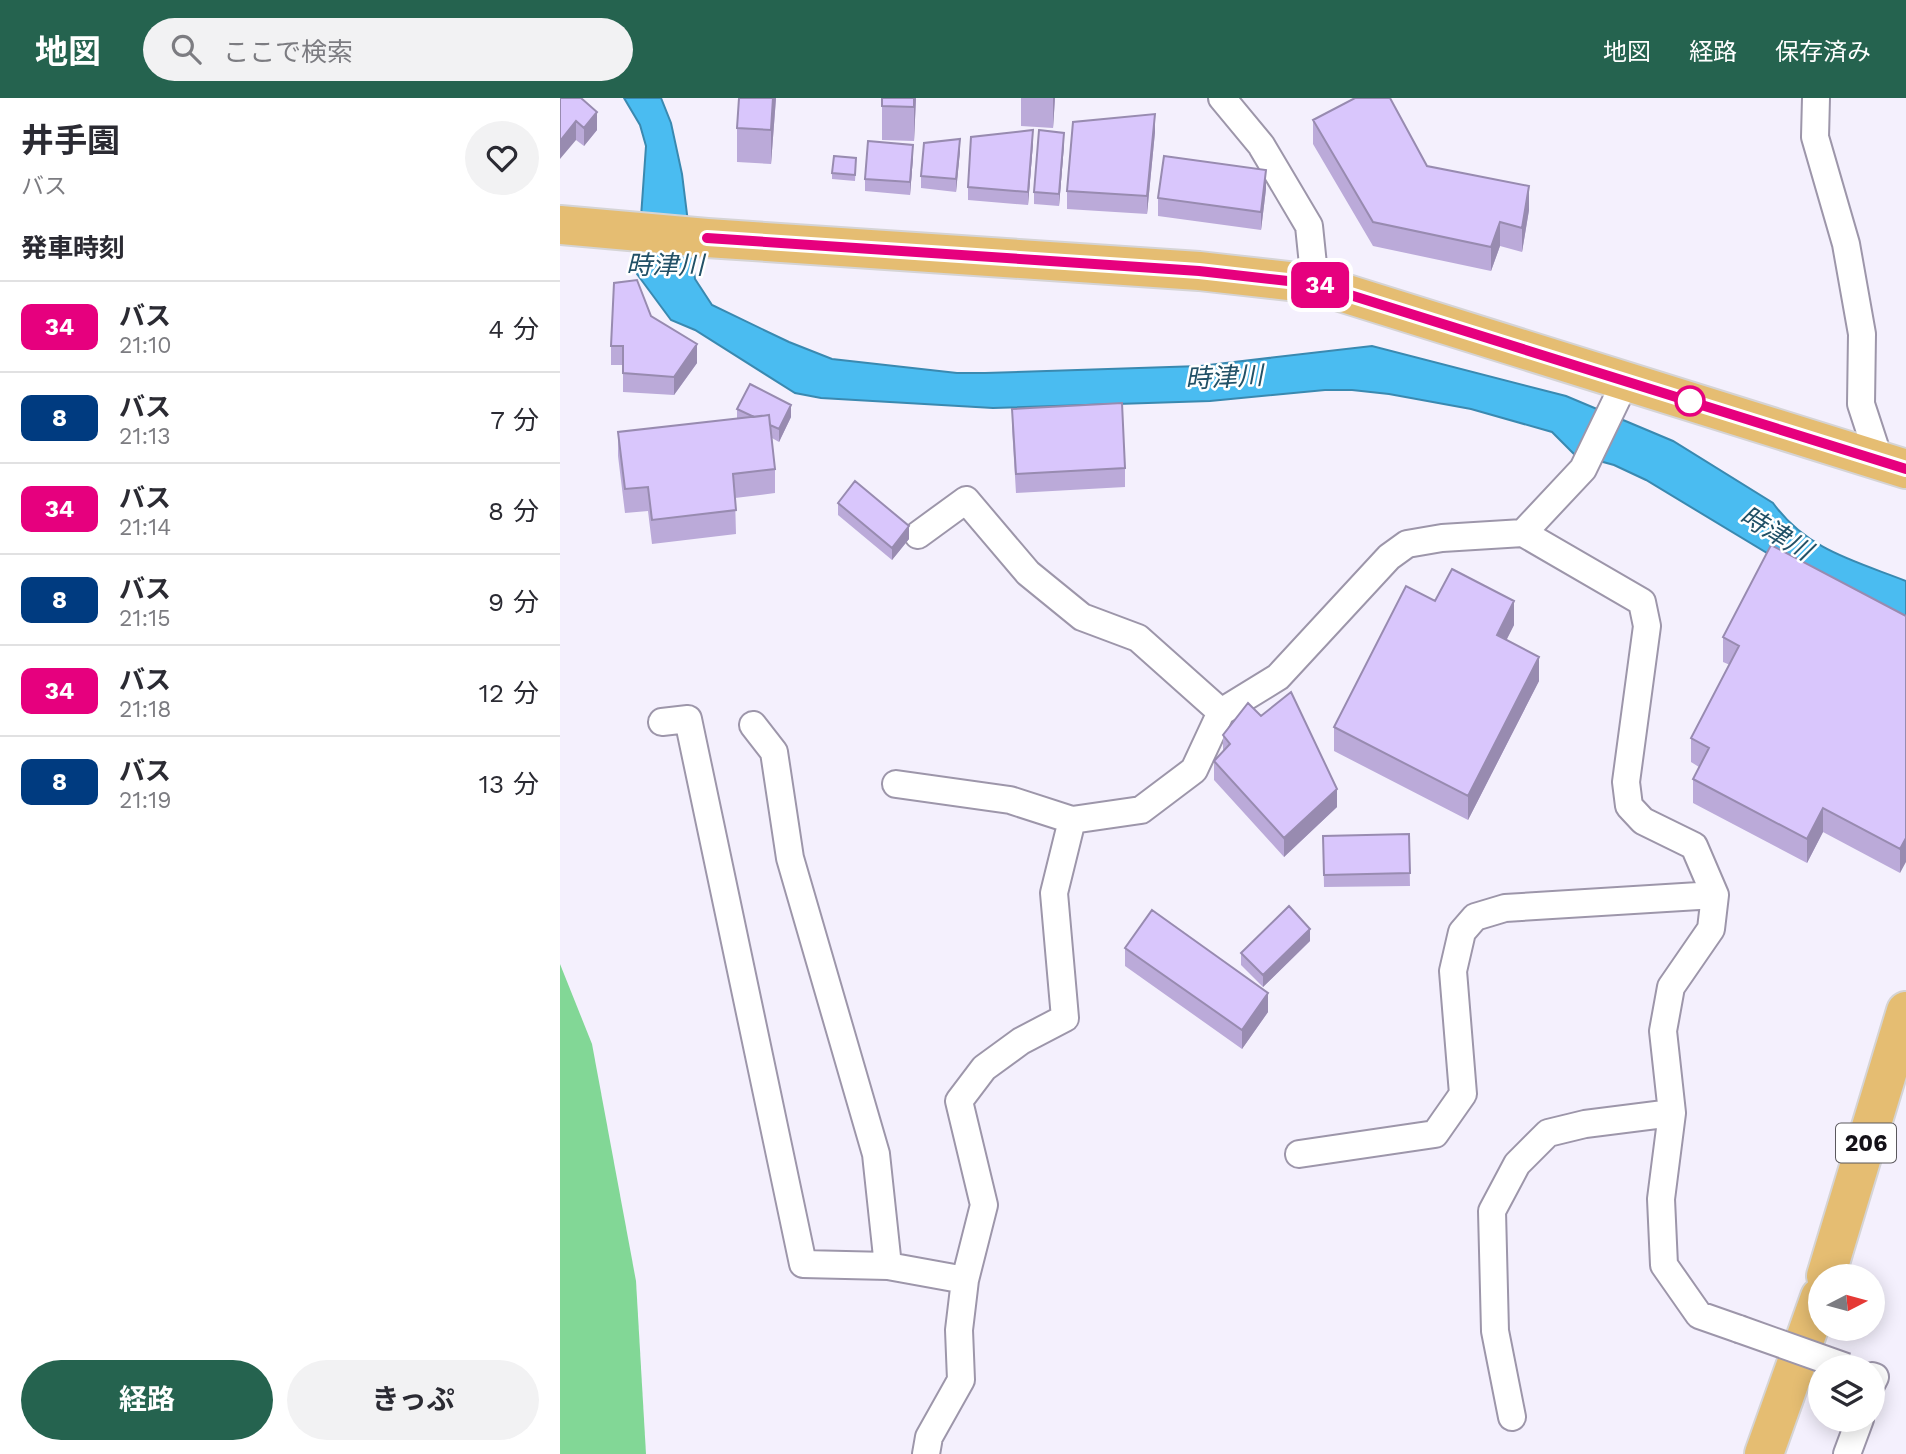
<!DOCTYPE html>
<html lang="ja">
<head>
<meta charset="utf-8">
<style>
	body { margin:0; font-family:"Work Sans","Noto Sans JP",sans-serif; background:#f2f2f3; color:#2b2b33; height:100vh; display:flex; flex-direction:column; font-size:26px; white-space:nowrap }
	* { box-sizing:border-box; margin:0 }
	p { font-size:23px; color:#7c7c81 }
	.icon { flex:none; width:38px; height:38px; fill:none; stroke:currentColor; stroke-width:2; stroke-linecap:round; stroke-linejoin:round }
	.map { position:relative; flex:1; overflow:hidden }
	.drawer { display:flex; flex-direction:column; background:#fff; width:560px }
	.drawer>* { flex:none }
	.badge { padding:0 14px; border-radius:10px; font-size:24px; line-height:46px }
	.needle { width:46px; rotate:84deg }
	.buttons { position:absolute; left:1248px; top:1166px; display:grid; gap:14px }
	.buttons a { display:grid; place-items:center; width:77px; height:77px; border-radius:50%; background:#fff; box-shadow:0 4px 18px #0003; font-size:35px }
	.map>.badge { position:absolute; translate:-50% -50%; box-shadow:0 0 0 4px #fff }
	h2 { padding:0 21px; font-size:26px; line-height:63px }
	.round { display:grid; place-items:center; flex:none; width:74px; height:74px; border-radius:37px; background:#f2f2f3 }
	.summary { display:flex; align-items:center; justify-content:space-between; height:119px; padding:0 21px }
	h1 { font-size:33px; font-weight:700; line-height:52px }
	.primary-button { display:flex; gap:14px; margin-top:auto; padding:14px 21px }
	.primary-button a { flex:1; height:80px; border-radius:42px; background:#25634f; color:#fff; font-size:28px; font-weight:700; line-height:80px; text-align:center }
	.primary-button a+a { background:#f2f2f3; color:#2b2b33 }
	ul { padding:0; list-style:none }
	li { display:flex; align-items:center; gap:21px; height:91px; padding:0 21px; border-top:2px solid #e1e1e2 }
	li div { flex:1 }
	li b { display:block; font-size:26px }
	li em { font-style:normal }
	li .badge { min-width:77px; font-weight:700; text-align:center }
	header { display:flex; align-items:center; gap:42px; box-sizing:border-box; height:98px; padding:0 35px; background:#25634f; color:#fff }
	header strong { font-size:33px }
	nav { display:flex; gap:38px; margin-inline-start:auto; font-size:24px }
	.search { width:490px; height:63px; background:#f2f2f3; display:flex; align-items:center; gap:18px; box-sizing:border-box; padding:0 24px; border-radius:38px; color:#7c7c81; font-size:26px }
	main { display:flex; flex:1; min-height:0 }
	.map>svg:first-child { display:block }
	.green { fill:#82d796 }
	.water { fill:#4abcf1; stroke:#3a89b0; stroke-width:2 }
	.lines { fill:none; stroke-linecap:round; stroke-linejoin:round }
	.street-casing { stroke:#9d96aa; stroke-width:30 }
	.highway-casing { stroke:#d5d4d5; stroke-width:42 }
	.street { stroke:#fff; stroke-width:26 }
	.highway { stroke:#e5bd72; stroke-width:38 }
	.street-bridge-casing { stroke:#9d96aa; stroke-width:30; stroke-linecap:butt }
	.street-bridge { stroke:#fff; stroke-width:26 }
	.wall { fill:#bbaad9 }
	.shaded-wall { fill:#988bb0 }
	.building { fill:#d9c6fc; stroke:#988bb0; stroke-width:2 }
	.line-casing { stroke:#fff; stroke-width:16 }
	.line { stroke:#e6007e; stroke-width:10 }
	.stop-dot { fill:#fff; stroke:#e6007e; stroke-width:3.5 }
	.labels { text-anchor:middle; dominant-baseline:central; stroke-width:5; stroke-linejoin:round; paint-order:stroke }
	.shield { fill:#fff; stroke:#5a585d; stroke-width:2 }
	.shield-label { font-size:23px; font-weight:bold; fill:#141118 }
	.water-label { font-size:26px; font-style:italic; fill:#225167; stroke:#fff }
</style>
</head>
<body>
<header>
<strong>地図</strong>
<div class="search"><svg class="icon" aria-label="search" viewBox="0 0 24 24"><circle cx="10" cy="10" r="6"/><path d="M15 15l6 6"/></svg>ここで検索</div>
<nav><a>地図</a><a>経路</a><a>保存済み</a></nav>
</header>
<main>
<section class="drawer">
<div class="summary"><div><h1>井手園</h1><p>バス</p></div><a class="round"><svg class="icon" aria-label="heart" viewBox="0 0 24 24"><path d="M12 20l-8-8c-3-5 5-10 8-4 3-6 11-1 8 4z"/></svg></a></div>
<h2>発車時刻</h2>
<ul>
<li><span class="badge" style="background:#e6007e;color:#fff">34</span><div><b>バス</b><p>21:10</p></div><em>4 分</em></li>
<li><span class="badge" style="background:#003b80;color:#fff">8</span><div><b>バス</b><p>21:13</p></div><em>7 分</em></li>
<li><span class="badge" style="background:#e6007e;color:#fff">34</span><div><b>バス</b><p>21:14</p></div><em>8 分</em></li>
<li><span class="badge" style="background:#003b80;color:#fff">8</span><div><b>バス</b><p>21:15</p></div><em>9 分</em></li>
<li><span class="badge" style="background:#e6007e;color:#fff">34</span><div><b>バス</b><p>21:18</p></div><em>12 分</em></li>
<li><span class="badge" style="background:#003b80;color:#fff">8</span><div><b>バス</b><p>21:19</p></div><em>13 分</em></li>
</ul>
<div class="primary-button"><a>経路</a><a>きっぷ</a></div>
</section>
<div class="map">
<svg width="1346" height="1356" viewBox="0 0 1346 1356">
	<rect width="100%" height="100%" fill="#f4f0fd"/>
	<!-- green -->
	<path class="green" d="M0,866L32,946L76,1183L86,1356H0Z"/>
	<!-- water -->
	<path class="water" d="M64,0H101L111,25L122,76L135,181L152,207L229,244L272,261L397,275H425L640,268L812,248L1006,298L1113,343L1213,405C1247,452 1295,463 1346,483V521L1222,464L1086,382L1054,367L1014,356L992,334L911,311L829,296L792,292H765L650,303L433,310L261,300L235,295L135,232L111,222L77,176L86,48L80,27Z"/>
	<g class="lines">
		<defs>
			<path id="street" d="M662,0L701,47L749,128L755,186
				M1256,0L1255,39L1286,146L1302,236L1301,306L1320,364
				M963,435L1023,371L1066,282
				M358,437L406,402L468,475L522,519L578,540L661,614
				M102,624L128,621L243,1166L328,1168L405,1182
				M193,627L214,654L230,760L316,1056L328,1168
				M336,686L450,702L512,722
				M739,1056L875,1036L903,996L893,873L902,834L915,819L945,810L1155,797
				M1312,1278L1315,1279L1312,1285
				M952,1319L935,1233L932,1113L957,1066L988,1035L1025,1026L1112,1015
				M366,1356L369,1339L401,1282L399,1232L405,1182L424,1107L399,1003L424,970L461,943L505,920L494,795L512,722L581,712L634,672L661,614L718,579L829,459L847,446L882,440L963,435L1082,504L1087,528L1066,684L1069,708L1083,723L1134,748L1155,797L1151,831L1111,889L1103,933L1112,1015L1101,1101L1104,1167L1139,1217L1179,1231
				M1287,1356L1300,1321"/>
			<path id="highway" d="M0,127L147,140L639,173L755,186L1346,371
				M1266,1178L1346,913
				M1204,1356L1260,1199"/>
		</defs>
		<!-- street casing -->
		<use href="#street" class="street-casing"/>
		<!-- highway casing -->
		<use href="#highway" class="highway-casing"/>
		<!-- street -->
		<use href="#street" class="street"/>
		<!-- highway -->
		<use href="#highway" class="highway"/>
		<defs>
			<path id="street-bridge" d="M1179,1231L1286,1269"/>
		</defs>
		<!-- street-bridge casing -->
		<use href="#street-bridge" class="street-bridge-casing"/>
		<!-- street-bridge -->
		<use href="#street-bridge" class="street-bridge"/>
	</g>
	<!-- wall -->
	<path class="wall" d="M0,0L37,32L24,48L16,42Z
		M179,0H216L211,66L177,64V30Z
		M322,0H356L354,43L322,42Z
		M461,0H495L493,30L461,28Z
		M753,22L867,68L969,112L962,154L940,148L931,173L813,148L753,46Z
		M595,34L587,116L507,111V93Z
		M473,45L468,107L408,102V89Z
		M504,47L499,108L474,106V94Z
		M400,53L396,94L361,90V78Z
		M353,59L350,97L305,93V81Z
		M296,66L295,83L272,81V75Z
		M706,91L701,132L598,118V100Z
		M91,218L137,265L114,297L63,294V267H51V248Z
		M177,311L231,319L219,344L212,340L215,371V395L175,400L176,436L92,446L88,413L65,415L58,358V334L177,321Z
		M452,311L565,370V389L456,395L452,329Z
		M278,405L349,441L332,462L278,417Z
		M875,503L954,527L946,542L979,583L908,722L774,653V629Z
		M1346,518L1340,775L1263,734L1247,765L1133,705V681L1139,669L1131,664V640L1170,567L1163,564V539Z
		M701,618L777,709L724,759L654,682V663L663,653V637Z
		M849,736L850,788L764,789L763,738Z
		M750,843L703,889L681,867V855Z
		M565,850L708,914L682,951L565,868Z"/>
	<!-- shaded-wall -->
	<path class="shaded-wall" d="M213,0H216L211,66V32Z
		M354,0H356L354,43Z
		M493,0H495L493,30Z
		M37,14V32L24,48V30Z
		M595,16V34L587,116V98Z
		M16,23V42L0,61V43Z
		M473,32V45L468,107V94Z
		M504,35V47L499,108V96Z
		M400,41V53L396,94V81Z
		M353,47V59L350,97V84Z
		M706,72V91L701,132V114Z
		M969,88V112L962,154V130Z
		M940,124V148L931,173V149Z
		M137,246V265L114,297V279Z
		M231,307V319L219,344V331Z
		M349,428V441L332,462V450Z
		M954,503V527L937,561V537Z
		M979,559V583L908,722V698Z
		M777,691V709L724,759V740Z
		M1263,710V734L1247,765V741Z
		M1346,740V764L1340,775V751Z
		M750,831V843L703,889V877Z
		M708,895V914L682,951V932Z"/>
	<!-- building -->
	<path class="building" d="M0,0H21L37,14L24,30L16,23L0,43Z
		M179,0H213L211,32L177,30Z
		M322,0H354V9L322,8Z
		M795,0H830L867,68L969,88L962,130L940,124L931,149L813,124L753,22Z
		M595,16L587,98L507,93L513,24Z
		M473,32L468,94L408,89L411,39Z
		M479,32L504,35L499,96L474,94Z
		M400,41L396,81L361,78L364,45Z
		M308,43L353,47L350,84L305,81Z
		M274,58L296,60L295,77L272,75Z
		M604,58L706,72L701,114L598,100Z
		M77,182L91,218L137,246L114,279L63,275V248H51L54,185Z
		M190,286L231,307L219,331L210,327L209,317L194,319L177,311Z
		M562,305L565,370L456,376L452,311Z
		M209,317L215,371L173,376L176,412L92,422L88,389L65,391L58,334Z
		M295,383L349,428L332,450L278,405Z
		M1211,447L1346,518V740L1340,751L1263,710L1247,741L1133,681L1149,650L1131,640L1179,548L1163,539Z
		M892,471L954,503L937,537L979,559L908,698L774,629L846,488L875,503Z
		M731,594L777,691L724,740L654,663L670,646L663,637L688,605L701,618Z
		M849,736L850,775L764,777L763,738Z
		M729,808L750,831L703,877L681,855Z
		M592,812L708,895L682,932L565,850Z"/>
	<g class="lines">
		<defs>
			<path id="line" d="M147,140L639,173L755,186L1346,371"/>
		</defs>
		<!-- line casing -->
		<use href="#line" class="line-casing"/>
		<!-- line -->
		<use href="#line" class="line"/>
	</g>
	<!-- markers -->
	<circle class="stop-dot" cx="1130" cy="303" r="14"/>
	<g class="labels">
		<!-- shield labels -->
		<rect class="shield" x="1276" y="1025.5" width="60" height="39" rx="5"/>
		<g class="shield-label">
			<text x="1306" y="1045">206</text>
		</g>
		<!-- water labels -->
		<g class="water-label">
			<text x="105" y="167">時津川</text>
			<text transform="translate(664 279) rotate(-3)">時津川</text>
			<text transform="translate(1216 435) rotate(31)">時津川</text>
		</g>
	</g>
</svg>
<div class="buttons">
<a><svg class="needle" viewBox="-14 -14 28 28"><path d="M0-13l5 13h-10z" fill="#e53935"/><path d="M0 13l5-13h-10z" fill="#7c7c81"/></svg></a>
<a><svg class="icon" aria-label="layers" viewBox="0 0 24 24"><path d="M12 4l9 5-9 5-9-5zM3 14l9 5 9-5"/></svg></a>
</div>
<b class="badge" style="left:760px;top:187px;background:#e6007e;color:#fff">34</b>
</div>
</main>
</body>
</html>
